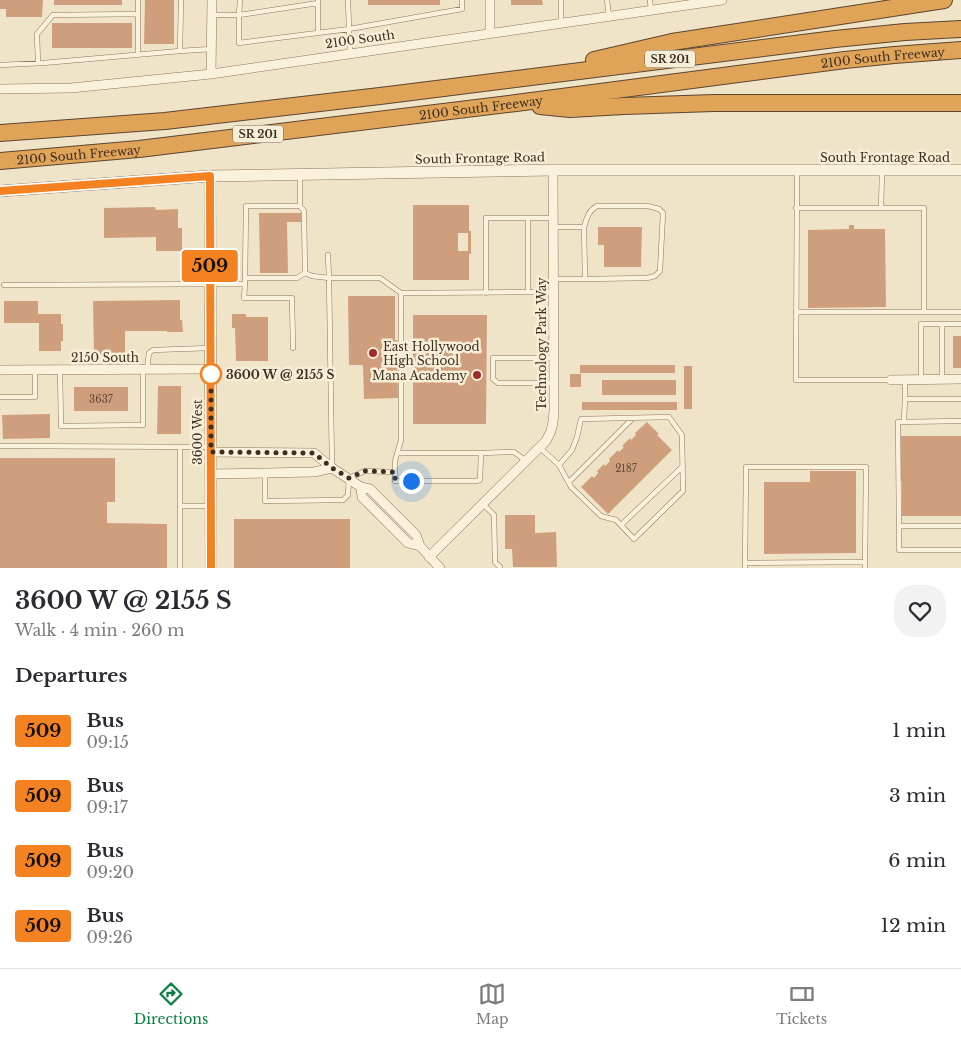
<!DOCTYPE html>
<html lang="en">
<head>
<meta charset="utf-8">
<style>
	body { margin:0; font-family:"Libre Baskerville",serif; background:#f2f2f3; color:#2b2b33; height:100vh; display:flex; flex-direction:column; font-size:19px; white-space:nowrap }
	* { box-sizing:border-box; margin:0 }
	p { font-size:16px; color:#7c7c81 }
	.icon { flex:none; width:28px; height:28px; fill:none; stroke:currentColor; stroke-width:2; stroke-linecap:round; stroke-linejoin:round }
	.map { position:relative; height:568px; overflow:hidden }
	.drawer { display:flex; flex-direction:column; background:#fff; flex:1 }
	.drawer>* { flex:none }
	.badge { padding:0 10px; border-radius:4px; font-size:18px; line-height:32px }
	.you { position:absolute; width:25px; height:25px; margin:-12px; border:4px solid #fff; border-radius:50%; background:#1a73e8; box-shadow:0 0 0 8px #1a73e833 }
	.map>.badge { position:absolute; translate:-50% -50%; box-shadow:0 0 0 2px #fff }
	h2 { padding:0 15px; font-size:19px; line-height:45px }
	.round { display:grid; place-items:center; flex:none; width:52px; height:52px; border-radius:20px; background:#f2f2f3 }
	.head { display:flex; align-items:center; justify-content:space-between; height:85px; padding:0 15px }
	h1 { font-size:24px; font-weight:700; line-height:38px }
	ul { padding:0; list-style:none }
	li { display:flex; align-items:center; gap:15px; height:65px; padding:0 15px }
	li div { flex:1 }
	li b { display:block; font-size:19px }
	li em { font-style:normal }
	li .badge { min-width:55px; font-weight:700; text-align:center }
	.tabs { display:flex; justify-content:space-around; align-items:center; height:70px; border-top:1px solid #e1e1e2; background:#fff; font-size:14px; color:#7c7c81 }
	.tabs a { display:grid; justify-items:center; gap:2px }
	.tabs .active { color:#0b8043 }
	.map>svg:first-child { display:block }
	.building { fill:#cf9f7d; fill-rule:evenodd }
	.lines { fill:none; stroke-linecap:round; stroke-linejoin:round }
	.service-casing { stroke:#8d765c; stroke-width:5.5 }
	.minor-casing { stroke:#8d765c; stroke-width:10 }
	.tertiary-casing { stroke:#8d765c; stroke-width:12 }
	.motorway-casing { stroke:#5b4430; stroke-width:18 }
	.service { stroke:#faf1dc; stroke-width:4.5 }
	.minor { stroke:#faf1dc; stroke-width:9 }
	.tertiary { stroke:#faf1dc; stroke-width:11 }
	.motorway { stroke:#e0a458; stroke-width:16 }
	.line-casing { stroke:#fff; stroke-width:11 }
	.line { stroke:#f58220; stroke-width:8 }
	.walk { stroke:#3d2e20; stroke-width:5; stroke-dasharray:0 9 }
	.poi-dot { fill:#9e2a2b; stroke:#f7eed8; stroke-width:2 }
	.stop-dot { fill:#fff; stroke:#f58220; stroke-width:2.5 }
	.labels { text-anchor:middle; dominant-baseline:central; stroke-width:5; stroke-linejoin:round; paint-order:stroke }
	.number-label { font-size:10px; fill:#624a37 }
	.shield { fill:#f7eed8; stroke:#756857; stroke-width:1 }
	.shield-label { font-size:11px; font-weight:bold; fill:#3d2e20 }
	.street-label { font-size:12px; fill:#3d2e20; stroke:#f7eed8 }
	.poi-label { font-size:12px; fill:#3d2e20; stroke:#f7eed8; text-anchor:start }
	.stop-label { font-size:12px; font-weight:bold; fill:#3d2e20; stroke:#f7eed8; text-anchor:start }
</style>
</head>
<body>
<div class="map">
<svg width="961" height="568" viewBox="0 0 961 568">
	<rect width="100%" height="100%" fill="#f0e4c8"/>
	<!-- building -->
	<path class="building" d="M0,0H43L42,17H6V9H0Z
		M54,0H122V5H54Z
		M145,0H174V44H144Z
		M368,0H440V5H368Z
		M511,0H542L543,5H511Z
		M52,23H132V48H52Z
		M413,205H469V231H471V254H469V280H413ZM458,233H468V251H458Z
		M155,207L156,210L178,209V228H182V251H156V237L104,238V208Z
		M259,213H301V222H287L288,273H260Z
		M849,225H854V229H885L886,307L808,308V230L849,229Z
		M598,227H642L641,267H604V245H598Z
		M348,296H395V340H397L398,398L364,399L363,365H349Z
		M180,300V320H182L183,332H167V331H125V355H94L93,301Z
		M4,301H38V314H61V324H63V341H61V351H39V323H4Z
		M232,314H246V317H268V361H236L235,328H232Z
		M413,315H487L486,424H413Z
		M953,336H961V368H953Z
		M580,365H675V373H580Z
		M684,366H692V409H684Z
		M570,374H581V387H570Z
		M602,380H676V395H602Z
		M158,386H181V434H157Z
		M74,387H128V411H74Z
		M582,402H677V410H582Z
		M50,414V438L3,439L2,415Z
		M647,422L659,434L657,435L672,450L608,514L581,487L592,476L594,478L598,473L597,471L604,464L605,466L610,461L609,459L618,450L619,452L624,447L622,446L630,438L631,440L636,435L635,433Z
		M899,436H961V516H902V481H899Z
		M0,458H115V502H107V523L167,524V568H0Z
		M810,471H856V553L764,554V482H810Z
		M505,515H535V533L556,532L557,567H513L512,549H505Z
		M234,519H350V568H234Z"/>
	<g class="lines">
		<defs>
			<path id="service" d="M181,0L180,51L211,49
				M240,0L239,15L318,3
				M348,0L349,29L462,9V0
				M561,0V23
				M607,0L609,16
				M650,0L651,10
				M318,1V33
				M212,15H239V43L349,29L350,53
				M138,54V0
				M38,63L37,34L53,15L138,14
				M0,65L43,63L180,51
				M797,172L796,380H891
				M882,172L881,208H924V312H961
				M300,206L304,211L305,273L312,276L329,278L328,255
				M796,208H881
				M553,227H584L585,279H554
				M584,227C587,218 588,211 597,206H648L659,209L663,213L660,271L655,276L647,278L585,279
				M245,278H297L305,273
				M245,284L244,298H292L293,348
				M4,285L245,284L246,206H300V176
				M528,292V218H553
				M486,293V218H528
				M796,312H924
				M147,369L149,353L153,350L210,348
				M60,370L61,426L143,425V369
				M942,379V324H961
				M921,380V324H942
				M553,383H498L493,379V358H554
				M0,397H35V370
				M905,399V380
				M904,421L905,399H961
				M0,446L209,447
				M180,447V568
				M539,447L559,465L571,487L601,516L616,520L634,539L683,491L682,435L669,417L581,419L577,437L572,450L559,465
				M481,453L514,452L526,461
				M332,466L329,278H380L401,293L554,292
				M395,472V481H476L480,480L481,453H398
				M265,473V501L343,500L348,495L349,478L365,471L395,472V461L401,440V293
				M569,482L633,418
				M483,504L494,515L495,562L500,567
				M180,506H211
				M621,525L683,466
				M899,526L898,422L961,421
				M961,526H899V550H961
				M745,563L865,562
				M745,568L746,467H866L865,568"/>
			<path id="minor" d="M490,33V0
				M211,74L212,0
				M0,89L71,88L211,74L722,0
				M0,370L211,369
				M891,380L961,379
				M211,452L314,453L332,468L361,487L370,489L416,535L420,546L440,568
				M211,474L314,472L332,468
				M361,487L362,497L408,543L420,546
				M429,557L546,441L551,431L553,422L554,411L553,170"/>
			<path id="tertiary" d="M210,176L211,568
				M0,191L210,176L553,170H961"/>
			<g id="motorway">
				<path d="M594,60L672,42L944,0"/>
				<path d="M540,106L570,109L624,106L714,103H961"/>
				<path d="M0,133L165,121L380,96L835,39L905,32L961,29"/>
				<path id="s1" d="M0,161L139,149L516,103L845,60L894,55L961,50"/>
			</g>
		</defs>
		<!-- service casing -->
		<use href="#service" class="service-casing"/>
		<!-- minor casing -->
		<use href="#minor" class="minor-casing"/>
		<!-- tertiary casing -->
		<use href="#tertiary" class="tertiary-casing"/>
		<!-- motorway casing -->
		<use href="#motorway" class="motorway-casing"/>
		<!-- service -->
		<use href="#service" class="service"/>
		<!-- minor -->
		<use href="#minor" class="minor"/>
		<!-- tertiary -->
		<use href="#tertiary" class="tertiary"/>
		<!-- motorway -->
		<use href="#motorway" class="motorway"/>
	</g>
	<g class="lines">
		<defs>
			<path id="line" d="M0,191L210,176L211,568"/>
		</defs>
		<!-- line casing -->
		<use href="#line" class="line-casing"/>
		<!-- line -->
		<use href="#line" class="line"/>
		<!-- walk -->
		<path class="walk" d="M211,374V369V452L314,453L332,468L349,478L365,471L395,472V481H411"/>
	</g>
	<!-- markers -->
	<g class="poi-dot">
		<circle cx="373" cy="353" r="5"/>
		<circle cx="477" cy="375" r="5"/>
	</g>
	<circle class="stop-dot" cx="211" cy="374" r="10"/>
	<g class="labels">
		<!-- number labels -->
		<g class="number-label">
			<text x="101" y="399">3637</text>
			<text x="626" y="468">2187</text>
		</g>
		<!-- shield labels -->
		<g class="shield">
			<rect x="645" y="50.5" width="50" height="17" rx="4"/>
			<rect x="233" y="125.5" width="50" height="17" rx="4"/>
		</g>
		<g class="shield-label">
			<text x="670" y="59">SR 201</text>
			<text x="258" y="134">SR 201</text>
		</g>
		<!-- street labels -->
		<g class="street-label">
			<text transform="translate(360 39) rotate(-8)">2100 South</text>
			<text stroke="none"><textPath href="#s1" startOffset="889">2100 South Freeway</textPath></text>
			<text stroke="none"><textPath href="#s1" startOffset="484">2100 South Freeway</textPath></text>
			<text stroke="none"><textPath href="#s1" startOffset="79">2100 South Freeway</textPath></text>
			<text x="885" y="157">South Frontage Road</text>
			<text transform="translate(480 158) rotate(-1)">South Frontage Road</text>
			<text transform="translate(541 344) rotate(-90)">Technology Park Way</text>
			<text x="105" y="357">2150 South</text>
			<text transform="translate(197 432) rotate(-90)">3600 West</text>
		</g>
		<!-- poi labels -->
		<g class="poi-label">
			<text x="383" y="346">East Hollywood<tspan x="383" dy="14">High School</tspan></text>
			<text x="467" y="375" text-anchor="end">Mana Academy</text>
		</g>
		<!-- stop labels -->
		<g class="stop-label">
			<text x="226" y="374">3600 W @ 2155 S</text>
		</g>
	</g>
</svg>
<div class="you" style="left:411px;top:481px"></div>
<b class="badge" style="left:210px;top:266px;background:#f58220;color:#111">509</b>
</div>
<section class="drawer">
<div class="head"><div><h1>3600 W @ 2155 S</h1><p>Walk · 4 min · 260 m</p></div><a class="round"><svg class="icon" aria-label="heart" viewBox="0 0 24 24"><path d="M12 20l-8-8c-3-5 5-10 8-4 3-6 11-1 8 4z"/></svg></a></div>
<h2>Departures</h2>
<ul>
<li><span class="badge" style="background:#f58220;color:#111">509</span><div><b>Bus</b><p>09:15</p></div><em>1 min</em></li>
<li><span class="badge" style="background:#f58220;color:#111">509</span><div><b>Bus</b><p>09:17</p></div><em>3 min</em></li>
<li><span class="badge" style="background:#f58220;color:#111">509</span><div><b>Bus</b><p>09:20</p></div><em>6 min</em></li>
<li><span class="badge" style="background:#f58220;color:#111">509</span><div><b>Bus</b><p>09:26</p></div><em>12 min</em></li>
</ul>
</section>
<nav class="tabs">
<a class="active"><svg class="icon" aria-label="directions" viewBox="0 0 24 24"><path d="M12 3l9 9-9 9-9-9zM9 14v-3h6M13 9l2 2-2 2"/></svg>Directions</a>
<a><svg class="icon" aria-label="map" viewBox="0 0 24 24"><path d="M3 6l6-2 6 2 6-2v14l-6 2-6-2-6 2zM9 4v14M15 6v14"/></svg>Map</a>
<a><svg class="icon" aria-label="tickets" viewBox="0 0 24 24"><path d="M3 7h18v10H3zM15 7v10"/></svg>Tickets</a>
</nav>
</body>
</html>
